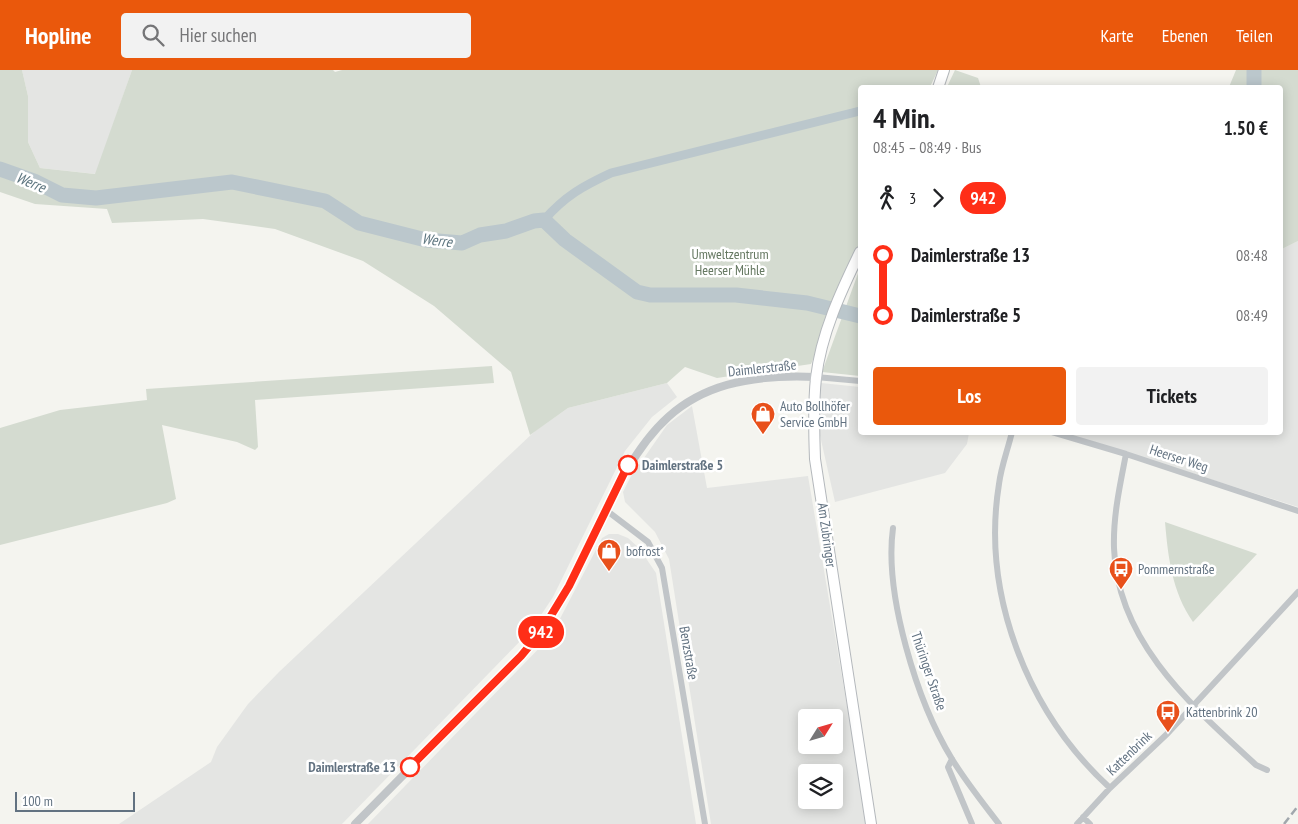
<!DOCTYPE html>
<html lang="de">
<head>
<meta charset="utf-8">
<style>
	body { margin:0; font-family:"PT Sans Narrow",sans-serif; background:#f2f2f2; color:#202124; height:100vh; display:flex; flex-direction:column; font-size:19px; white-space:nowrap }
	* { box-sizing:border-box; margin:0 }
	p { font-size:16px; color:#757577 }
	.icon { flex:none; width:28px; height:28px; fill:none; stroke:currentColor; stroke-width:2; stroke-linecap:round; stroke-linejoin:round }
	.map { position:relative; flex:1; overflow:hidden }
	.sheet { position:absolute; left:858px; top:15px; width:425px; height:350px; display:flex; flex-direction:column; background:#fff; border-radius:5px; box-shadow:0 2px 12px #0003 }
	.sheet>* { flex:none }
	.badge { padding:0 10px; border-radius:16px; font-size:18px; line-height:32px }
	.needle { width:32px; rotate:53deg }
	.controls { position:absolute; left:798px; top:639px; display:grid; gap:10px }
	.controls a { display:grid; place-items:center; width:45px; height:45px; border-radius:5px; background:#fff; box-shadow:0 2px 12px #0003; font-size:25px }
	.scale { position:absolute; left:15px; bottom:12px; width:120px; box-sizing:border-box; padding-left:5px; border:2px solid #627281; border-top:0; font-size:14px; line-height:18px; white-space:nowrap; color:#627281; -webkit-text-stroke:4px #fff; paint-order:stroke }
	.map>.badge { position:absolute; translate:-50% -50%; box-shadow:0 0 0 2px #fff }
	.legs { display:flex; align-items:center; gap:8px; height:55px; padding:0 15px; font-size:16px }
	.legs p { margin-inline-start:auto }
	.headline { display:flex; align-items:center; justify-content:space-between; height:85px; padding:0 15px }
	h1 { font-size:28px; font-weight:700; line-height:38px }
	.action { display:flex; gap:10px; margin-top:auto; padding:10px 15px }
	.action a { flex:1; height:58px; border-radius:5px; background:#ea580c; color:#fff; font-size:20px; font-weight:700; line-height:58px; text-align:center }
	.action a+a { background:#f2f2f2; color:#202124 }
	ul { padding:0 15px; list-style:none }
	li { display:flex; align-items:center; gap:18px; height:60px; font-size:19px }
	li i { display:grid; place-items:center; width:8px; height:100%; margin:0 6px; background:currentColor }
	li i::after { content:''; width:12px; height:12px; margin:-6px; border:4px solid; border-radius:50%; background:#fff }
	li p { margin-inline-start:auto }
	li:first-child i { background:linear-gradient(#0000 50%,currentColor 0) }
	li:last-child i { background:linear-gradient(currentColor 50%,#0000 0) }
	header { display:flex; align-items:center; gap:30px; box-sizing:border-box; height:70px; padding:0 25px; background:#ea580c; color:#fff }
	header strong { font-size:24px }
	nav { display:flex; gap:28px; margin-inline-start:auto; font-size:18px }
	.search { width:350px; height:45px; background:#f2f2f2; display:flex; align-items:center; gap:12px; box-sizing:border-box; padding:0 18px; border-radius:5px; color:#757577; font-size:19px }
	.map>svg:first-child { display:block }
	.built { fill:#e4e5e3; fill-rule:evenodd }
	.green { fill:#d4dbd0 }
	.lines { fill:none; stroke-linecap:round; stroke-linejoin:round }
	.canal { stroke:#bbc7cc; stroke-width:9 }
	.river { stroke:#bbc7cc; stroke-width:15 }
	.primary-casing { stroke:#b4b8bc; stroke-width:12 }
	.minor { stroke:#c1c5c8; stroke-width:6 }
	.tertiary { stroke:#c1c5c8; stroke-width:8 }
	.primary { stroke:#fff; stroke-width:10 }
	.rail { stroke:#a1a7ad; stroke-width:2.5; stroke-dasharray:8 4; stroke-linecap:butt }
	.line-1-casing { stroke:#fff; stroke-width:11 }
	.line-1 { stroke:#ff2e17; stroke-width:8 }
	.stop-1-dot { fill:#fff; stroke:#ff2e17; stroke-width:2.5 }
	.labels { text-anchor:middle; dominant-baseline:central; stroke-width:5; stroke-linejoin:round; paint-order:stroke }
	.park-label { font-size:14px; fill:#657861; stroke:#fff }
	.street-label { font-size:14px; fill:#627281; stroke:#fff }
	.poi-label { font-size:14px; fill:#627281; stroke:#fff; text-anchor:start }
	.stop-label { font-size:14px; font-weight:bold; fill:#627281; stroke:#fff; text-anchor:start }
	.water-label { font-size:15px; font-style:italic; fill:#5d757f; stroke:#fff }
</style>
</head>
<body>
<header>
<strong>Hopline</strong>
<div class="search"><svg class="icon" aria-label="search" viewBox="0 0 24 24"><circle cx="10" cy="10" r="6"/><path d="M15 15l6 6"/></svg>Hier suchen</div>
<nav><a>Karte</a><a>Ebenen</a><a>Teilen</a></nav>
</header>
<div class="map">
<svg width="1298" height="754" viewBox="0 0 1298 754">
	<rect width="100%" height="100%" fill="#f4f4ef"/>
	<!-- built -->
	<path class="built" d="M22,0H132L96,104L40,98L28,72V26Z
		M1298,171V437L1065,363L1280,362V180Z
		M667,313L677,327L652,347L625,381L553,527L531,560L342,754H119L211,692L217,677L248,634L279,602L535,361L568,338Z
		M821,313L860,317V362L969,363L967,374L945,403L835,432L819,361Z
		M692,336L707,418L808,406L867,754H711L669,489L655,462L625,432L623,422L630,408L667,355ZM806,648H834V675H806ZM806,702H834V730H806Z
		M609,464H618L628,468L639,478L656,503L696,754H368L551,566L602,468Z"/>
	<!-- green -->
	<path class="green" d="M0,0H22L28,26V72L40,98L95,104L132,0H333L335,2L342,0H938L930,17L860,18V181L811,294L717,308L685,297L667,313L568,338L530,365L511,302L434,236L363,191L275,159L203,149L112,153L107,139L35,134L0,122Z
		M955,0L978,8L981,17H947Z
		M1236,0H1298V171L1280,180V18L1229,17Z
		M860,198V306L822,302Z
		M492,296L494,313L255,330L258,377L255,380L237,372L162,355L176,429L167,433L0,475V358L60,340L147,330L146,319Z
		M1165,452L1257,484L1193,552C1172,522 1168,487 1165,452Z"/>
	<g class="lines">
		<!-- canal -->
		<path class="canal" d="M544,150C565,126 583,116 611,103L860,41"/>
		<!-- river -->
		<path class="river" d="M1254,18V0
			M0,99L34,111L62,125L96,128L232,112L325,131L359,153L426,170L462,173L480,165L506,161L534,151L544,150L565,170L637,222L650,225H736L807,233L860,246"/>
		<defs>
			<path id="primary" d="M938,18L944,0
				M860,182C841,221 821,264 816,308C813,335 814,362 815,389L871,754"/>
		</defs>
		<!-- primary casing -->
		<use href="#primary" class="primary-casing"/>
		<!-- minor -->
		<path class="minor" d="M816,307L860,311
			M1012,362C1008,379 1001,397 999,414C981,525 1028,643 1110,718
			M1052,362L1126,384L1298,441
			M1126,384C1120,415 1113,446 1114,478C1117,572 1192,636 1256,695L1267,700
			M606,440L648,472L662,498L705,754
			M893,458C884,524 917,632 952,689C966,712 983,733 999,754
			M952,689L948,697L972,754
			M1083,747L1090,754
			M1077,754L1110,718L1168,663L1298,522"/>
		<!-- tertiary -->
		<path class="tertiary" d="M355,754L521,586C547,559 563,527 580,494C638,373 663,300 816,307"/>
		<!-- primary -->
		<use href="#primary" class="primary"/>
		<!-- rail -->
		<path class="rail" d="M1284,754L1298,736"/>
	</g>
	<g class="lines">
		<defs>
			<path id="line-1" d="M410,697L521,586L541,562L569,516L628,395"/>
		</defs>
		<!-- line-1 casing -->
		<use href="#line-1" class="line-1-casing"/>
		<!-- line-1 -->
		<use href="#line-1" class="line-1"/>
	</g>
	<!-- icons -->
	<defs>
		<symbol id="shop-pin" viewBox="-11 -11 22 30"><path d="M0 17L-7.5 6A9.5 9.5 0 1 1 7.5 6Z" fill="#e8501b" stroke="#fff"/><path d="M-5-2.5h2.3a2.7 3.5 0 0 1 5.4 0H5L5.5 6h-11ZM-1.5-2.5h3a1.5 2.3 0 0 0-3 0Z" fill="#fff"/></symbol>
		<symbol id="bus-pin" viewBox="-11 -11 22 30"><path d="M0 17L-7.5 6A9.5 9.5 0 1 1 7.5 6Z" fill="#e8501b" stroke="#fff"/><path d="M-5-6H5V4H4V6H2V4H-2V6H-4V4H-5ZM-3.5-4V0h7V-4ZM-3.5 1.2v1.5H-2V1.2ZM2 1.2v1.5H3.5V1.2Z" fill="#fff"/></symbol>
	</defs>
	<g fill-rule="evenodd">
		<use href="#shop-pin" x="749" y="330" width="28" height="38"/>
		<use href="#shop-pin" x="595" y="467" width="28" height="38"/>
		<use href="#bus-pin" x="1107" y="485" width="28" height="38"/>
		<use href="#bus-pin" x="1154" y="628" width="28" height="38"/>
	</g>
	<!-- markers -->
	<g class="stop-1-dot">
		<circle cx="628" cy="395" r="9"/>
		<circle cx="410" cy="697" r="9"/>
	</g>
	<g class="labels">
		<!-- park labels -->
		<g class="park-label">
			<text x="730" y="184">Umweltzentrum<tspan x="730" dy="16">Heerser Mühle</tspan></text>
		</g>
		<!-- street labels -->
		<g class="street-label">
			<text transform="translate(762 298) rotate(-6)">Daimlerstraße</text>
			<text transform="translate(1179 388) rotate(18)">Heerser Weg</text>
			<text transform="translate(827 465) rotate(82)">Am Zubringer</text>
			<text transform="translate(689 583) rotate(80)">Benzstraße</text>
			<text transform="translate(929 601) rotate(71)">Thüringer Straße</text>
			<text transform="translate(1129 683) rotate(-44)">Kattenbrink</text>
		</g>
		<!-- poi labels -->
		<g class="poi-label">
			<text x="780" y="336">Auto Bollhöfer<tspan x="780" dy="16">Service GmbH</tspan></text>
			<text x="626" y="481">bofrost*</text>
			<text x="1138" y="499">Pommernstraße</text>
			<text x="1186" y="642">Kattenbrink 20</text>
		</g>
		<!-- stop labels -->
		<g class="stop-label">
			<text x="642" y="395">Daimlerstraße 5</text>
			<text x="396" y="697" text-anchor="end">Daimlerstraße 13</text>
		</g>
		<!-- water labels -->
		<g class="water-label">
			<text transform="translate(31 112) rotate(23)">Werre</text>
			<text transform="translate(437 170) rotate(7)">Werre</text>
		</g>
	</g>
</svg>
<div class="controls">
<a><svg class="needle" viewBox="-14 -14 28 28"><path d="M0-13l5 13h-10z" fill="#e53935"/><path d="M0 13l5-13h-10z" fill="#757577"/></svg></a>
<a><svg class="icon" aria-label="layers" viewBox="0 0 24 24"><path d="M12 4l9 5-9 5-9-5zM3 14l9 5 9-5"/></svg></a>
</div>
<div class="scale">100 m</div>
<b class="badge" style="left:541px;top:562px;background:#ff2e17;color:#fff">942</b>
<section class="sheet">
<div class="headline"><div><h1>4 Min.</h1><p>08:45 – 08:49 · Bus</p></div><b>1.50 €</b></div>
<div class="legs"><svg class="icon" aria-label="walk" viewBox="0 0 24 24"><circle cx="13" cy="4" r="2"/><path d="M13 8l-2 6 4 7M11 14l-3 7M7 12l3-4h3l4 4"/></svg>3<svg class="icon" aria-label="forward" viewBox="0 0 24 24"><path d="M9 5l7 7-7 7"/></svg><b class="badge" style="background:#ff2e17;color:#fff">942</b></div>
<ul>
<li><i style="color:#ff2e17"></i><b>Daimlerstraße 13</b><p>08:48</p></li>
<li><i style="color:#ff2e17"></i><b>Daimlerstraße 5</b><p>08:49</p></li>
</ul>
<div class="action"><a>Los</a><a>Tickets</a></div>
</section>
</div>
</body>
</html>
